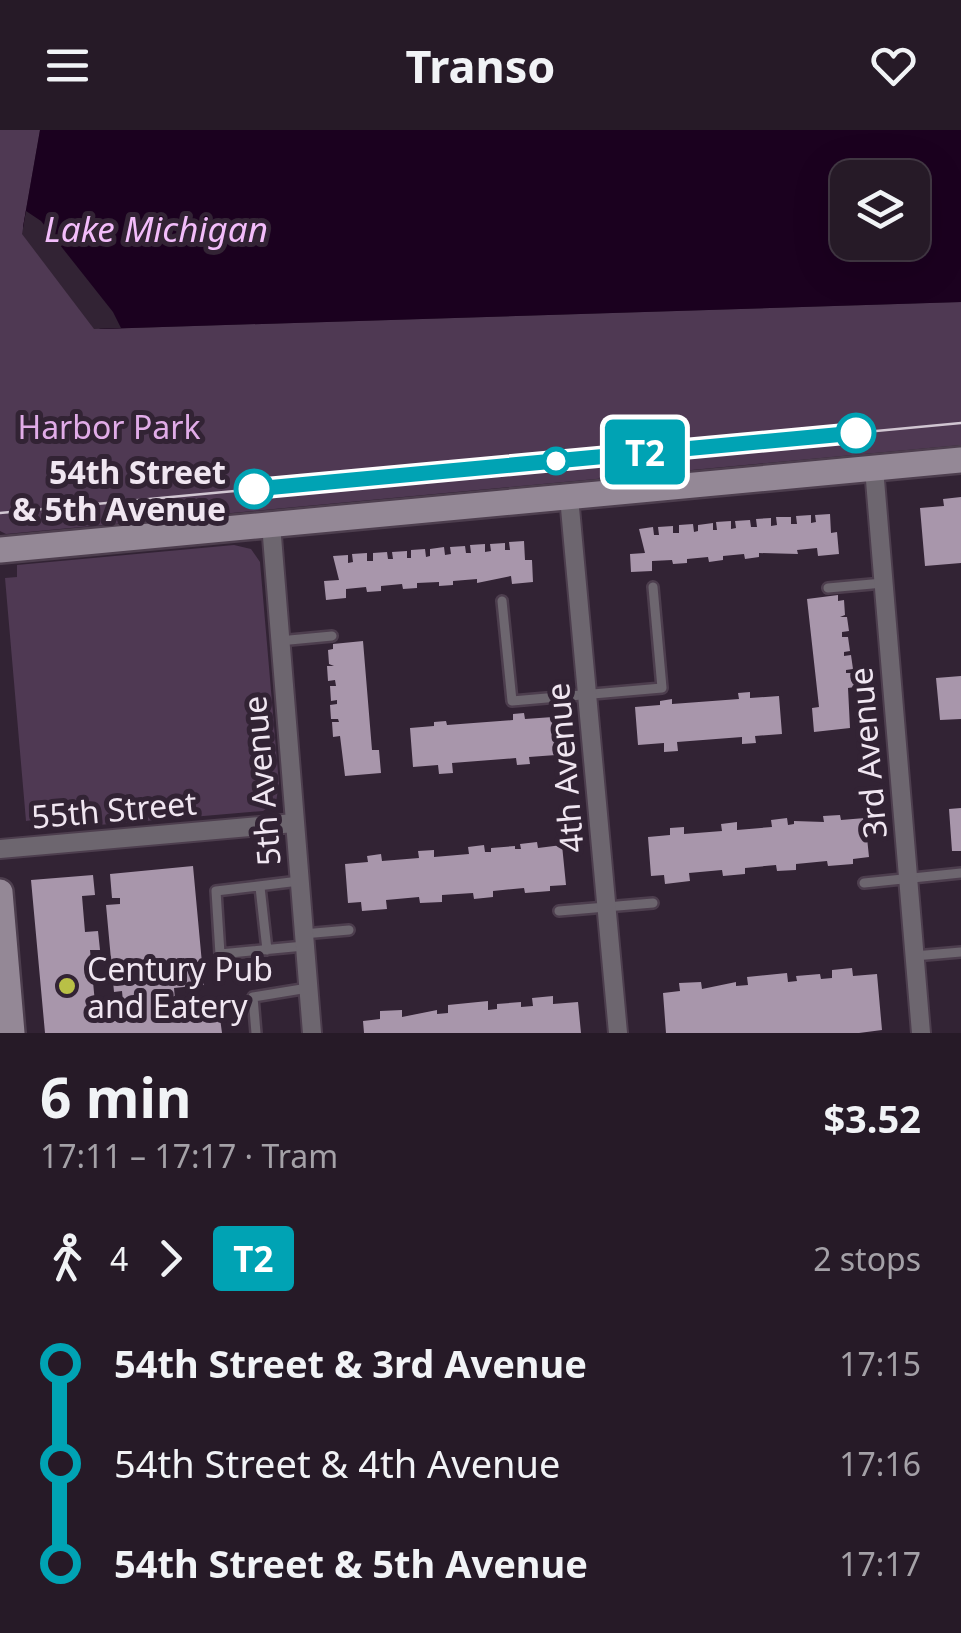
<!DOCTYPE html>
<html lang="en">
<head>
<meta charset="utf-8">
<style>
	body { margin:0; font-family:"Noto Sans",sans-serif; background:#322733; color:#f1f3f6; height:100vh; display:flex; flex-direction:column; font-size:38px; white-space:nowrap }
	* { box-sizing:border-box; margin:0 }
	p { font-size:32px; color:#a4a1a7 }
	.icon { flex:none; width:55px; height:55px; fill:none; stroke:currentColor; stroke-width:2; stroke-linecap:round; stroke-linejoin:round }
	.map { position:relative; height:903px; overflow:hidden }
	.drawer { display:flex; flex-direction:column; background:#261a27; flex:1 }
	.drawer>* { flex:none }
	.badge { padding:0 20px; border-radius:8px; font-size:35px; line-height:65px }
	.tools { position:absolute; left:830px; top:30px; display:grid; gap:20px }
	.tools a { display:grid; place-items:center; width:100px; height:100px; border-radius:20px; background:#261a27; box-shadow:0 10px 40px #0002,0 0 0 2px #423844; font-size:50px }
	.map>.badge { position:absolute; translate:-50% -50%; box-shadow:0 0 0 5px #fff }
	.legs { display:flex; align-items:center; gap:15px; height:110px; padding:0 40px; font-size:32px }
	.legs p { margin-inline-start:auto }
	.summary { display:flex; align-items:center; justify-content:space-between; height:170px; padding:0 40px }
	h1 { font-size:55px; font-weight:700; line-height:75px }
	ul { padding:0 40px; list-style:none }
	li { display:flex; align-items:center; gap:35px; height:100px; font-size:38px }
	li i { display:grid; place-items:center; width:15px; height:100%; margin:0 12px; background:currentColor }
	li i::after { content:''; width:25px; height:25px; margin:-12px; border:8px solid; border-radius:50%; background:#261a27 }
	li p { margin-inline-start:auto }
	li:first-child i { background:linear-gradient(#0000 50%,currentColor 0) }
	li:last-child i { background:linear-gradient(currentColor 50%,#0000 0) }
	header { display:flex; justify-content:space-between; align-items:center; height:130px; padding:0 40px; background:#261a27; font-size:45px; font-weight:700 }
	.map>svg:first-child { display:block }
	.green { fill:#4f3953 }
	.water { fill:#1b011f; fill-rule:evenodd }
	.pier { fill:#322334 }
	.building { fill:#a896ab }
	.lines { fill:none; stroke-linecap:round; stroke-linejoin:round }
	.lane-casing { stroke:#4d3e4e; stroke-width:14 }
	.street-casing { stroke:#4d3e4e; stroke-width:22 }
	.secondary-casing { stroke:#4d3e4e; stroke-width:30 }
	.lane { stroke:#6d666f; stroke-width:9 }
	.street { stroke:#6d666f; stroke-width:18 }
	.secondary { stroke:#948896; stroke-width:25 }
	.tram { stroke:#d1c6d2; stroke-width:2.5 }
	.line-1-casing { stroke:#fff; stroke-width:22 }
	.line-1 { stroke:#00a3b4; stroke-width:15 }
	.stop-1-dot { fill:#fff; stroke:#00a3b4; stroke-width:5 }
	.poi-dot { fill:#b9c046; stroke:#322334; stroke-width:4 }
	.labels { text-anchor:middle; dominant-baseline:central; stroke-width:10; stroke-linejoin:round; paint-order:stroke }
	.park-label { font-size:32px; fill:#e1ace8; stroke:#322334 }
	.stop-label { font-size:32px; font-weight:bold; fill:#f0e6f1; stroke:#322334; text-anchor:end }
	.street-label { font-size:32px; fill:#f0e6f1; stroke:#322334 }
	.poi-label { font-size:32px; fill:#f0e6f1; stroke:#322334; text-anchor:start }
	.water-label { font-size:35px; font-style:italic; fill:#f3bdfb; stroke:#322334 }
</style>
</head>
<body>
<header><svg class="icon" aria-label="menu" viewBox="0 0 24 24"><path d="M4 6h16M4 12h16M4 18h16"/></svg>Transo<svg class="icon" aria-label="heart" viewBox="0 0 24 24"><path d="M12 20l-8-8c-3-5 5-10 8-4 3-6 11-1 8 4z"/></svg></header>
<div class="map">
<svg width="961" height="903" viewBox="0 0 961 903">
	<rect width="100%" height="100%" fill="#322334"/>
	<!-- green -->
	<path class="green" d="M0,0H40L23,97L100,199L961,172V315L6,404L0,401Z
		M234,415L251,419L260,432L279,654L276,672L263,681L40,700L39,689L26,691L5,448L17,447V435Z"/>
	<!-- water -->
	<path class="water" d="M40,0H961V172L100,199L23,97ZM848,48H912V112H848Z"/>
	<!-- pier -->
	<path class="pier" d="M26,81L41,91L113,182L121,198L94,199L22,104Z"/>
	<!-- building -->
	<path class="building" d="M961,367V433L925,436L920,378L944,376L943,369Z
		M830,384L831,403L837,402L839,424L818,426L817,418L797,420L798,424L759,423V427L745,429L744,424L723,426V430L709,432L708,427L687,429V433L673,434L672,430L652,431V441L631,442L630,424L645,423L639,399L653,397L654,405H659L658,397L673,396V403H679V395L693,394L694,402L698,401V395L713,393V400H717L716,392L731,391V399L736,398L735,391L750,390L751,397H757L756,389L771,388V396L777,395L776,387H791V394H797L796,386L811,385V393L816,392L815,385Z
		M524,411L525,430H532L533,452L512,454L511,446L477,453V449L453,451V455L439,456V452L417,453V458L403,459L402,454L381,456V461L367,462L366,457L346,459V468L326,470L324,451L339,450L333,426L348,425V433L353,432L352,424L367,423V431H373V423L387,422L388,429H393L392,422L407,421V428H411V420L425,419L426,427L430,426V419L444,417L445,425L451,424L450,417L465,416L466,423H471L470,415L485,414V422L491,421L490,414L505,413V420H510L509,412Z
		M838,465V471L844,470L845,485L840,487H847L849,501L842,502V507H848L850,521L844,522V526L851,525L853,539L846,540V543H853L855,557L848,558L850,598L814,602L812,578L819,577L807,469Z
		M363,511L372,620H379L381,643L345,646L340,606L333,607L332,592H339L338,589H331L330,575L337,574V570L331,571L330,556H336L335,550L328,551L327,536H334L329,534L328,520L333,519V514Z
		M961,546V589L940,590L936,548Z
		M750,562V568L779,566L782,604L755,606L756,613L742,614V607L677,612L678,621L664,622V613L638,615L635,577L660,575V571L672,569V574L739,569L738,563Z
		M524,583L525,589L553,587L556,625L529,627L530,634L517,635L516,628L452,633L453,643L439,644L438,635L413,637L410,598L434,596V592L446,591L447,595L513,590V584Z
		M961,678V721H952L949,679Z
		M840,685L841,690L865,688L869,727L853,729V734L828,736L827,731L796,734V740L777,741L776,735L745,738V744L723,746L722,740L689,743L690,751L665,754L664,745L651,746L648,707L670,705V698L684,697V704L722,701L721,694L737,692V700L772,697L771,690L787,688L788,695L794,694V691L824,692L823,686Z
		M537,712L538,718L562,715L566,755L550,756V761L525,763L524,758L493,761V767L474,769L473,763L442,765V772L420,773L419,767L386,770L387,779L362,781L361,772L348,773L345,734L368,732L367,726L381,724L382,731L419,728L418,721L434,720V727L469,724L468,717L484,715L485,722H491V718L515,716V719H521L520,714Z
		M193,736L204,855L174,858L176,881L166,882L167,893L220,888L222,903H45L31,750L93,745L95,765L82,766L85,802L98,801L100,820H90L95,873L87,874L88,886L118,884L116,872H123L122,861L114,862L106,775L120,774V768H112L110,744Z
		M852,838L853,846L877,844L882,900L859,903H666L663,863L680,861L679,853L701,852L702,859L736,852V856L748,855L747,847L787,843L788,852L797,851L796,846L820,844L821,849L832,848V840Z
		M553,866V874L578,872L581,903H364L363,891L380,889V881L402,880V887L437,880V884L448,883V875L488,871V880L497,879V874L521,872V877L533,876L532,868Z"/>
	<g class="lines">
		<defs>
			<path id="lane" d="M828,458L883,453
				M502,471L512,571L662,558L653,457
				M279,511L332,506
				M299,751L216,761L220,824L304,816
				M864,753L961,743
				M260,757L267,820
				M559,781L653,773
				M303,804L349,800
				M914,826L961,822
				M256,903L253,867L308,858"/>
			<path id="street" d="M874,338L921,903
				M569,367L618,903
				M271,394L312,903
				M0,719L294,693"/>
			<path id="secondary" d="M0,420L961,330
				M0,762L12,903"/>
		</defs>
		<!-- lane casing -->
		<use href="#lane" class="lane-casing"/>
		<!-- street casing -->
		<use href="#street" class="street-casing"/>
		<!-- secondary casing -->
		<use href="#secondary" class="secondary-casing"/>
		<!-- lane -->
		<use href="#lane" class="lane"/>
		<!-- street -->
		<use href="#street" class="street"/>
		<!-- secondary -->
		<use href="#secondary" class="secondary"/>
		<!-- tram -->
		<path class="tram" d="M0,383L961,293"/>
	</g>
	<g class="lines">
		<defs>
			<path id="line-1" d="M254,359L856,303"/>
		</defs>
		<!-- line-1 casing -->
		<use href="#line-1" class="line-1-casing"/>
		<!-- line-1 -->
		<use href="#line-1" class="line-1"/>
	</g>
	<!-- markers -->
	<g class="stop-1-dot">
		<circle cx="856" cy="303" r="18"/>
		<circle cx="556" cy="331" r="12"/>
		<circle cx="254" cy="359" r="18"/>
	</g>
	<circle class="poi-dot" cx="67" cy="856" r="10"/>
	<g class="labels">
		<!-- park labels -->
		<g class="park-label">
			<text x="109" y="296">Harbor Park</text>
		</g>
		<!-- stop labels -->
		<g class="stop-label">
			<text x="226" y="341">54th Street<tspan x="226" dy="37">&amp; 5th Avenue</tspan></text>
		</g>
		<!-- street labels -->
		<g class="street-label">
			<text transform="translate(867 623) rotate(-95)">3rd Avenue</text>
			<text transform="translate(564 638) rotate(-95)">4th Avenue</text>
			<text transform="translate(261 651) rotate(-95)">5th Avenue</text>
			<text transform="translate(114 679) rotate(-5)">55th Street</text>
		</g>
		<!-- poi labels -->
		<g class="poi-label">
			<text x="87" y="838">Century Pub<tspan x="87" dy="37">and Eatery</tspan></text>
		</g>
		<!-- water labels -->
		<g class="water-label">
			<text x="156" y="98">Lake Michigan</text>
		</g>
	</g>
</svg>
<div class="tools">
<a><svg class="icon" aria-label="layers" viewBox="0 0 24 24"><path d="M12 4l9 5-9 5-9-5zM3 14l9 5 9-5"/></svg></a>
</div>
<b class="badge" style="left:645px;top:322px;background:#00a3b4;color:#fff">T2</b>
</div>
<section class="drawer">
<div class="summary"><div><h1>6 min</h1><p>17:11 – 17:17 · Tram</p></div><b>$3.52</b></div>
<div class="legs"><svg class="icon" aria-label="walk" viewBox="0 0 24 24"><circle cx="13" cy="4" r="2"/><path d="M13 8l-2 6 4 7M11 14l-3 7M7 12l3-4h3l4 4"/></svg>4<svg class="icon" aria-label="forward" viewBox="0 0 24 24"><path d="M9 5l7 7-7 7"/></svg><b class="badge" style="background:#00a3b4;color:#fff">T2</b><p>2 stops</p></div>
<ul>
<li><i style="color:#00a3b4"></i><b>54th Street &amp; 3rd Avenue</b><p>17:15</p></li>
<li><i style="color:#00a3b4"></i><span>54th Street &amp; 4th Avenue</span><p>17:16</p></li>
<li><i style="color:#00a3b4"></i><b>54th Street &amp; 5th Avenue</b><p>17:17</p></li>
</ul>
</section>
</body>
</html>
